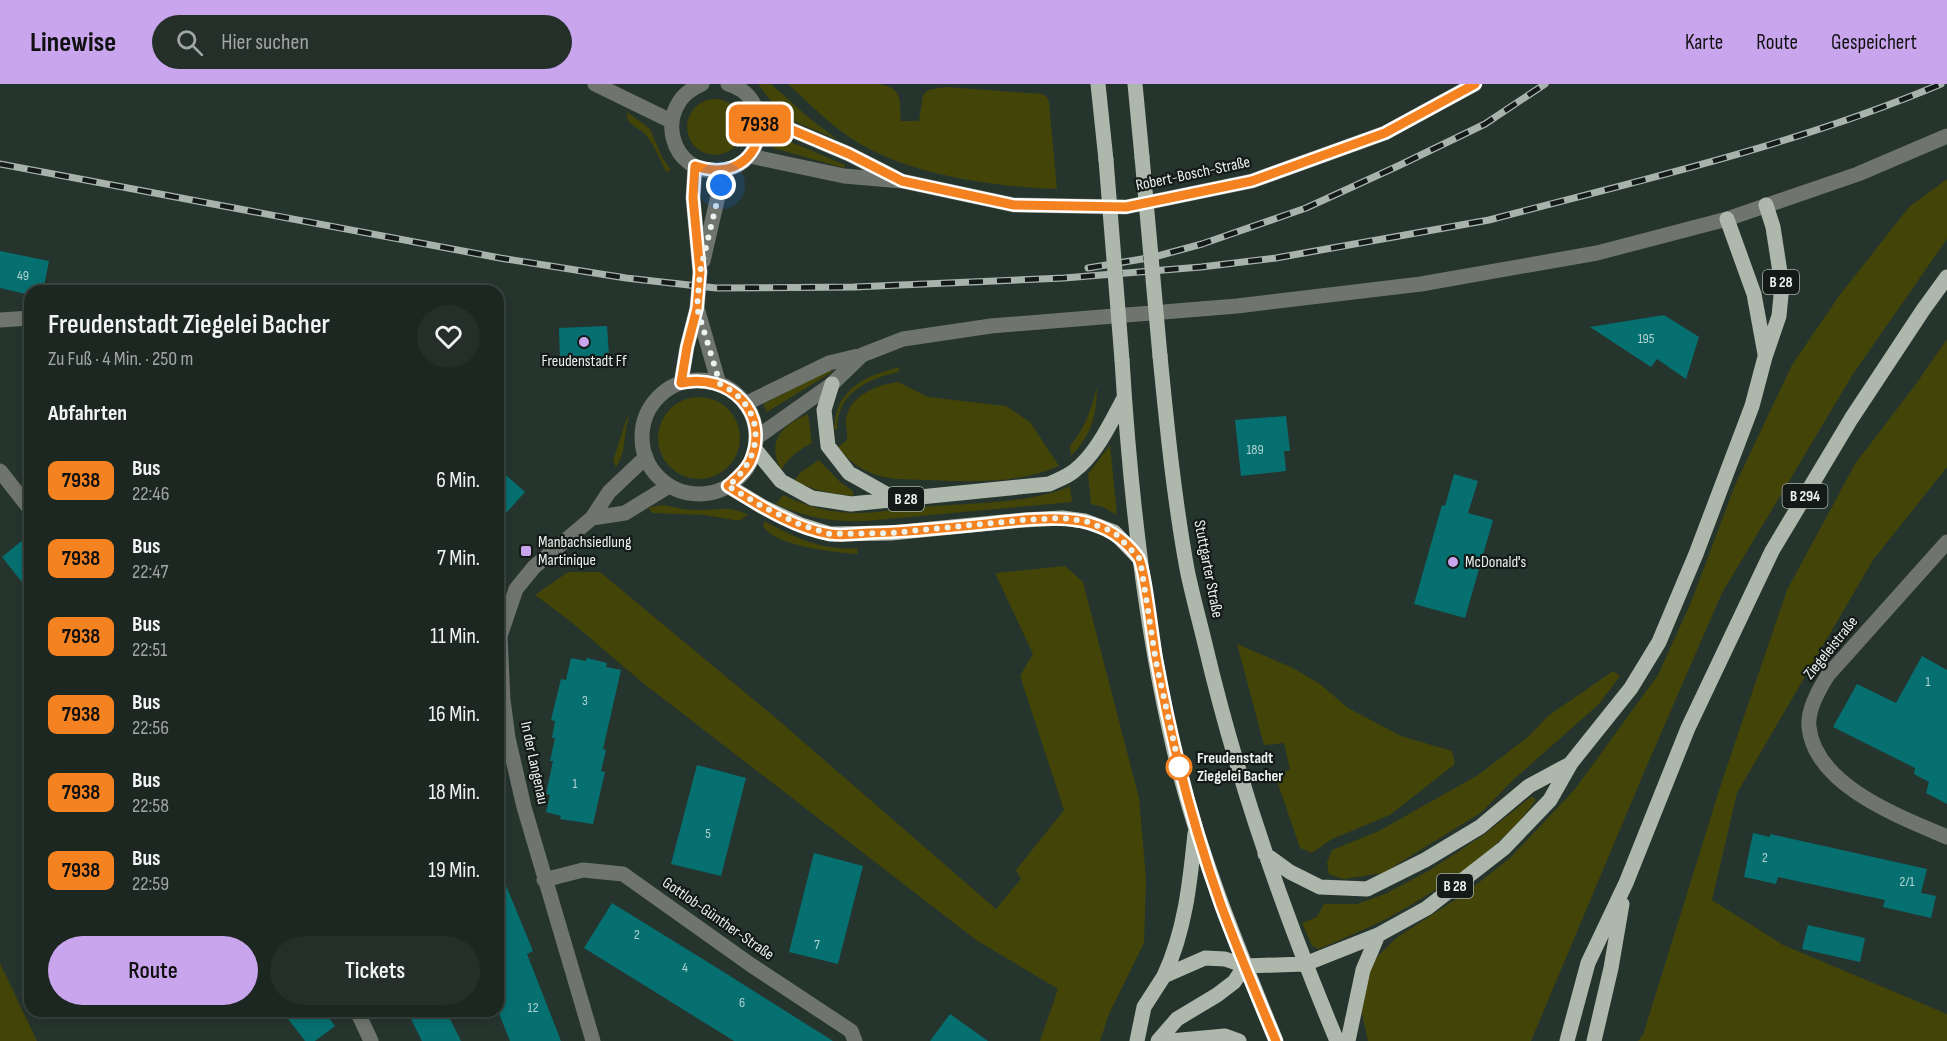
<!DOCTYPE html>
<html lang="de">
<head>
<meta charset="utf-8">
<style>
	body { margin:0; font-family:"Sofia Sans Condensed",sans-serif; background:#252f2a; color:#f1f3f6; height:100vh; display:flex; flex-direction:column; font-size:22px; white-space:nowrap }
	* { box-sizing:border-box; margin:0 }
	p { font-size:20px; color:#a0a5a5 }
	.icon { flex:none; width:33px; height:33px; fill:none; stroke:currentColor; stroke-width:2; stroke-linecap:round; stroke-linejoin:round }
	.map { position:relative; flex:1; overflow:hidden }
	.side { position:absolute; left:24px; top:201px; width:480px; height:732px; display:flex; flex-direction:column; background:#1c2722; border-radius:18px; box-shadow:0 3px 9px #0003,0 0 0 2px #3a4440 }
	.side>* { flex:none }
	.badge { padding:0 12px; border-radius:9px; font-size:21px; line-height:39px }
	.you { position:absolute; width:30px; height:30px; margin:-15px; border:4px solid #fff; border-radius:50%; background:#1a73e8; box-shadow:0 0 0 9px #1a73e833 }
	.map>.badge { position:absolute; translate:-50% -50%; box-shadow:0 0 0 3px #fff }
	h2 { padding:0 24px; font-size:22px; line-height:54px }
	.round { display:grid; place-items:center; flex:none; width:63px; height:63px; border-radius:32px; background:#252f2a }
	.head { display:flex; align-items:center; justify-content:space-between; height:102px; padding:0 24px }
	h1 { font-size:28px; font-weight:600; line-height:45px }
	.primary-button { display:flex; gap:12px; margin-top:auto; padding:12px 24px }
	.primary-button a { flex:1; height:69px; border-radius:36px; background:#c9a5ee; color:#111; font-size:24px; font-weight:600; line-height:69px; text-align:center }
	.primary-button a+a { background:#252f2a; color:#f1f3f6 }
	ul { padding:0; list-style:none }
	li { display:flex; align-items:center; gap:18px; height:78px; padding:0 24px }
	li div { flex:1 }
	li b { display:block; font-size:22px }
	li em { font-style:normal }
	li .badge { min-width:66px; font-weight:700; text-align:center }
	header { display:flex; align-items:center; gap:36px; box-sizing:border-box; height:84px; padding:0 30px; background:#c9a5ee; color:#111 }
	header strong { font-size:28px }
	nav { display:flex; gap:33px; margin-inline-start:auto; font-size:21px }
	.search { width:420px; height:54px; background:#252f2a; display:flex; align-items:center; gap:15px; box-sizing:border-box; padding:0 21px; border-radius:33px; color:#a0a5a5; font-size:22px }
	.map>svg:first-child { display:block }
	.green { fill:#424408 }
	.building { fill:#067071 }
	.lines { fill:none; stroke-linecap:round; stroke-linejoin:round }
	.minor { stroke:#6f746e; stroke-width:15 }
	.tertiary { stroke:#6f746e; stroke-width:15 }
	.primary { stroke:#aeb7ac; stroke-width:15 }
	.rail-casing { stroke:#a8b3ae; stroke-width:7 }
	.rail { stroke:#141a17; stroke-width:4.5; stroke-dasharray:14; stroke-linecap:butt }
	.tertiary-bridge { stroke:#6f746e; stroke-width:15 }
	.primary-bridge { stroke:#aeb7ac; stroke-width:15 }
	.line-casing { stroke:#fff; stroke-width:14 }
	.line { stroke:#f58220; stroke-width:9 }
	.walk { stroke:#eaf3ef; stroke-width:6; stroke-dasharray:0 10.8 }
	.poi-dot { fill:#c9a5ee; stroke:#141a17; stroke-width:2 }
	.stop-dot { fill:#fff; stroke:#f58220; stroke-width:3 }
	.labels { text-anchor:middle; dominant-baseline:central; stroke-width:4.5; stroke-linejoin:round; paint-order:stroke }
	.number-label { font-size:14px; fill:#b1d2d0 }
	.shield { fill:#141a17; stroke:#aab2ae; stroke-width:1.5 }
	.shield-label { font-size:15px; font-weight:bold; fill:#eaf3ef }
	.street-label { font-size:16px; fill:#eaf3ef; stroke:#141a17 }
	.poi-label { font-size:16px; fill:#eaf3ef; stroke:#141a17; text-anchor:start }
	.stop-label { font-size:16px; font-weight:bold; fill:#eaf3ef; stroke:#141a17; text-anchor:start }
</style>
</head>
<body>
<header>
<strong>Linewise</strong>
<div class="search"><svg class="icon" aria-label="search" viewBox="0 0 24 24"><circle cx="10" cy="10" r="6"/><path d="M15 15l6 6"/></svg>Hier suchen</div>
<nav><a>Karte</a><a>Route</a><a>Gespeichert</a></nav>
</header>
<div class="map">
<svg width="1947" height="957" viewBox="0 0 1947 957">
	<rect width="100%" height="100%" fill="#26342e"/>
	<!-- green -->
	<path class="green" d="M758,0H771L809,34L838,56L791,36L781,30Z
		M788,0H879C904,4 899,17 901,37H919L923,11L928,6L946,3L1042,10L1047,13L1049,18L1057,105C992,102 920,93 862,61C834,45 811,21 788,0Z
		M687 43a28 28 0 1 1 56 0a28 28 0 1 1-56 0Z
		M627,28L650,45L662,73L671,86L666,88C660,76 654,59 644,49C636,42 625,40 627,28Z
		M777,52L845,81L844,84L773,64Z
		M1947,95V155L1853,290L1722,509L1645,686L1531,957H1368L1359,916L1371,879L1396,854L1467,808L1511,773L1575,705L1658,591L1692,516L1735,401L1792,281L1839,212L1909,123Z
		M1947,255V383L1873,476L1737,709L1712,816L1783,861L1947,930V957H1638L1643,951L1723,694L1787,506L1855,380L1916,300Z
		M900,283L898,288C868,295 837,309 837,345H834C836,304 865,292 900,283Z
		M830,286L832,288L767,328L763,320Z
		M898,298L928,313L1006,322L1030,338L1059,382C1009,404 950,396 897,395C873,393 853,383 838,363L847,356C848,349 845,343 846,336C849,312 876,301 898,298Z
		M1097,303C1097,331 1091,352 1071,372L1070,362C1085,344 1091,326 1097,303Z
		M658 354a41 41 0 1 1 82 0a41 41 0 1 1-82 0Z
		M808,330L812,359C799,366 789,373 781,386C766,357 782,341 808,330Z
		M627,333H629C623,351 627,367 616,383L613,377Z
		M1110,361L1117,431L1103,423L1091,420L1088,390Z
		M819,376L840,398L853,407V412C832,410 813,406 794,397L801,388Z
		M1070,402L1072,418L866,437C833,438 806,434 776,420L783,411C807,423 831,429 858,429C879,429 901,424 921,423C965,419 1032,420 1070,402Z
		M661,421C672,422 684,426 695,426C716,427 728,420 748,431L740,436H734L705,431L653,429L648,424Z
		M764,437C794,453 822,467 857,464L858,470C837,469 774,462 763,442Z
		M1065,482L1083,498L1098,556L1139,714L1146,794L1144,859L1109,930L1100,957H1040L1058,905L976,856L643,599L570,537L535,511L568,488H600L777,635L996,825L1021,795L1016,786L1064,726L1020,592L1033,570L995,489Z
		M1237,560L1293,584L1320,600L1348,624L1401,652L1452,667L1455,680L1390,731L1332,755L1312,769L1300,764L1275,691L1290,686L1284,659L1264,661Z
		M1613,587L1620,592L1599,620L1513,696L1482,728L1383,789L1343,795L1329,790L1327,779L1332,766L1379,747L1478,691L1528,653L1548,632Z
		M1532,712L1536,716C1501,766 1439,806 1386,835C1364,846 1341,855 1319,865L1312,862L1302,839L1317,833L1324,820H1357L1385,810L1430,786L1485,750Z
		M0,879L37,957H0Z"/>
	<!-- building -->
	<path class="building" d="M0,167L49,177L43,207H30V211L0,204Z
		M1664,231L1699,253L1686,295L1657,275L1651,283L1590,243Z
		M607,242L609,272L560,274L559,244Z
		M1286,332L1290,367H1284L1286,387L1241,392L1235,336Z
		M498,384L525,408L498,438Z
		M1454,390L1478,397L1468,429L1493,436L1465,534L1414,520L1442,421L1445,422Z
		M30,450V508L2,473Z
		M1922,572L1947,586V720L1926,709L1929,698L1914,690L1915,684L1833,643L1857,600L1896,619Z
		M571,574L586,577L587,574L607,579L606,583L621,586L603,665L606,666L601,687L605,688L593,740L560,735L561,732L546,728L550,711L546,710L553,677H550L555,654H552L555,637L551,636L561,595L566,596Z
		M697,681L746,694L721,792L671,780Z
		M1753,749L1770,753V750L1927,785L1921,809L1936,812L1931,834L1883,823L1885,816L1778,793L1776,800L1744,793Z
		M814,769L863,782L838,880L789,868Z
		M498,782L533,867L527,870L561,957H510L498,927Z
		M612,819L722,887L833,957H734L639,898L584,864Z
		M1808,841L1865,854L1860,878L1802,865Z
		M282,927H324L335,942L315,957H305Z
		M407,927H446L461,957H422Z
		M950,930L988,957H930Z"/>
	<g class="lines">
		<!-- minor -->
		<path class="minor" d="M759,32L849,70L894,93
			M750,72L844,92L902,97L1014,121L1126,123L1252,97L1385,49L1475,0
			M0,236L30,234
			M0,387L30,425
			M592,434L625,429L669,402
			M1947,458L1828,591C1819,605 1807,626 1809,643C1815,702 1901,733 1947,753
			M544,796L583,786L623,790L751,881L851,947L855,957
			M357,927L371,957
			M593,957L524,723L508,654L503,616L500,552L516,505L534,483L592,434L609,408L646,373"/>
		<!-- tertiary -->
		<path class="tertiary" d="M595,0L671,37
			M702,0C651,20 669,95 723,86C768,80 773,12 728,0
			M695,82L693,114L700,188
			M703,177L724,86
			M697,224L719,300
			M642 353a57 57 0 1 1 114 0a57 57 0 1 1-114 0Z
			M681,299L687,263L697,224
			M745,320L829,279L862,271L903,255L991,242L1237,222L1421,200L1597,169L1727,135L1858,90L1947,52
			M756,354L832,300L862,271"/>
		<!-- primary -->
		<path class="primary" d="M1098,0L1106,76
			M1135,0L1142,73
			M1727,135L1754,210L1765,270
			M1160,272C1167,343 1174,414 1187,485C1192,510 1199,535 1205,560C1237,696 1283,828 1337,957
			M1122,276C1130,407 1144,538 1174,666C1198,767 1237,862 1276,957
			M832,300L824,326L828,362L849,389L897,416
			M755,365L781,397L812,414L851,420L1049,400C1057,396 1067,393 1074,387C1096,371 1111,338 1124,314
			M728,402L763,423L801,441L830,450L891,449L1024,436L1062,434L1085,437L1114,448L1140,475
			M1265,770L1290,788L1320,803L1367,805L1425,776L1480,743L1529,702L1570,680
			M1164,892C1185,847 1190,799 1195,749
			M1137,957L1144,923L1164,892L1205,874L1225,875L1245,882L1305,880L1378,851L1427,824L1504,764L1550,716L1571,679L1631,604L1659,558L1696,470L1752,322L1765,273L1779,232L1782,201L1773,143L1766,121
			M1158,957L1177,935L1217,911L1234,898L1245,882
			M1170,957L1225,952L1239,957
			M1348,957L1363,886L1378,851
			M1567,957L1588,879L1626,799L1688,644L1772,467L1851,335L1923,226L1947,193
			M1594,957L1611,884L1622,820"/>
		<defs>
			<path id="rail" d="M0,80L500,174L626,194L716,204L854,203L1064,194L1201,183L1276,174L1489,136C1641,96 1796,61 1941,0
				M1088,184L1154,173L1202,160L1306,124L1398,82L1485,40L1545,0"/>
		</defs>
		<!-- rail casing -->
		<use href="#rail" class="rail-casing"/>
		<!-- rail -->
		<use href="#rail" class="rail"/>
		<!-- tertiary-bridge -->
		<path class="tertiary-bridge" d="M697,224L700,188"/>
		<!-- primary-bridge -->
		<path class="primary-bridge" d="M1142,73L1160,272
			M1106,76L1122,276"/>
	</g>
	<g class="lines">
		<defs>
			<path id="line" d="M1276,957C1257,912 1238,867 1221,821C1193,742 1172,662 1157,579C1153,562 1145,482 1138,473C1107,431 1061,432 1014,437C965,442 916,448 868,449C856,450 842,452 830,450C795,445 757,420 728,402C736,395 745,388 750,378C772,329 729,288 681,299L687,263L697,224L700,188L693,114L695,82C734,95 763,73 759,32L849,70L902,97L1014,121L1126,123L1252,97L1385,49L1475,0"/>
		</defs>
		<!-- line casing -->
		<use href="#line" class="line-casing"/>
		<!-- line -->
		<use href="#line" class="line"/>
		<!-- walk -->
		<path class="walk" d="M721,101L700,188L697,224L720,300C766,323 766,371 728,402L763,423L801,441L830,450L891,449L1024,436L1062,434L1085,437L1114,448L1140,475L1156,578L1180,686L1179,683"/>
	</g>
	<!-- markers -->
	<g class="poi-dot">
		<circle cx="584" cy="258" r="6"/>
		<rect x="520" y="461" width="12" height="12" rx="3"/>
		<circle cx="1453" cy="478" r="6"/>
	</g>
	<circle class="stop-dot" cx="1179" cy="683" r="12"/>
	<g class="labels">
		<!-- number labels -->
		<g class="number-label">
			<text x="23" y="191">49</text>
			<text x="1646" y="254">195</text>
			<text x="1255" y="365">189</text>
			<text x="1928" y="597">1</text>
			<text x="585" y="616">3</text>
			<text x="575" y="699">1</text>
			<text x="708" y="749">5</text>
			<text x="1765" y="773">2</text>
			<text x="1907" y="797">2/1</text>
			<text x="637" y="850">2</text>
			<text x="817" y="860">7</text>
			<text x="685" y="883">4</text>
			<text x="742" y="918">6</text>
			<text x="533" y="923">12</text>
		</g>
		<!-- shield labels -->
		<g class="shield">
			<rect x="1763" y="186" width="36" height="24" rx="4.5"/>
			<rect x="1782.5" y="400" width="45" height="24" rx="4.5"/>
			<rect x="888" y="403" width="36" height="24" rx="4.5"/>
			<rect x="1437" y="790" width="36" height="24" rx="4.5"/>
		</g>
		<g class="shield-label">
			<text x="1781" y="198">B 28</text>
			<text x="1805" y="412">B 294</text>
			<text x="906" y="415">B 28</text>
			<text x="1455" y="802">B 28</text>
		</g>
		<!-- street labels -->
		<g class="street-label">
			<text transform="translate(1193 90) rotate(-12)">Robert-Bosch-Straße</text>
			<text transform="translate(1208 485) rotate(79)">Stuttgarter Straße</text>
			<text transform="translate(1831 564) rotate(-51)">Ziegeleistraße</text>
			<text transform="translate(534 679) rotate(78)">In der Langenau</text>
			<text transform="translate(718 835) rotate(35)">Gottlob-Günther-Straße</text>
		</g>
		<!-- poi labels -->
		<g class="poi-label">
			<text x="584" y="277" text-anchor="middle">Freudenstadt Ff</text>
			<text x="538" y="458">Manbachsiedlung<tspan x="538" dy="18">Martinique</tspan></text>
			<text x="1465" y="478">McDonald's</text>
		</g>
		<!-- stop labels -->
		<g class="stop-label">
			<text x="1197" y="674">Freudenstadt<tspan x="1197" dy="18">Ziegelei Bacher</tspan></text>
		</g>
	</g>
</svg>
<div class="you" style="left:721px;top:101px"></div>
<b class="badge" style="left:760px;top:40px;background:#f58220;color:#111">7938</b>
<section class="side">
<div class="head"><div><h1>Freudenstadt Ziegelei Bacher</h1><p>Zu Fuß · 4 Min. · 250 m</p></div><a class="round"><svg class="icon" aria-label="heart" viewBox="0 0 24 24"><path d="M12 20l-8-8c-3-5 5-10 8-4 3-6 11-1 8 4z"/></svg></a></div>
<h2>Abfahrten</h2>
<ul>
<li><span class="badge" style="background:#f58220;color:#111">7938</span><div><b>Bus</b><p>22:46</p></div><em>6 Min.</em></li>
<li><span class="badge" style="background:#f58220;color:#111">7938</span><div><b>Bus</b><p>22:47</p></div><em>7 Min.</em></li>
<li><span class="badge" style="background:#f58220;color:#111">7938</span><div><b>Bus</b><p>22:51</p></div><em>11 Min.</em></li>
<li><span class="badge" style="background:#f58220;color:#111">7938</span><div><b>Bus</b><p>22:56</p></div><em>16 Min.</em></li>
<li><span class="badge" style="background:#f58220;color:#111">7938</span><div><b>Bus</b><p>22:58</p></div><em>18 Min.</em></li>
<li><span class="badge" style="background:#f58220;color:#111">7938</span><div><b>Bus</b><p>22:59</p></div><em>19 Min.</em></li>
</ul>
<div class="primary-button"><a>Route</a><a>Tickets</a></div>
</section>
</div>
</body>
</html>
